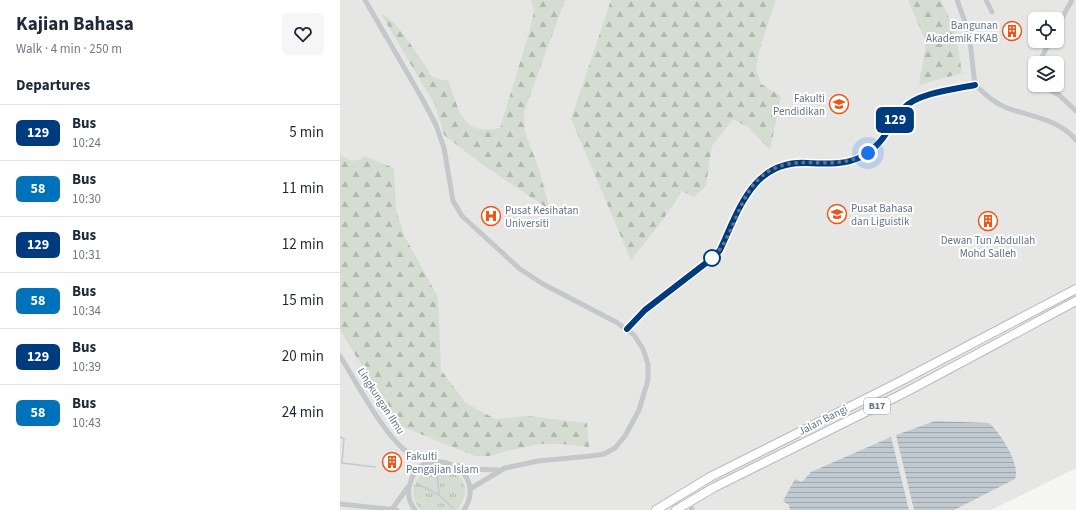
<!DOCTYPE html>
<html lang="en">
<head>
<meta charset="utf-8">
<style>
	body { margin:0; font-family:"Source Sans 3",sans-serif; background:#f6f6f7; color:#1f2937; height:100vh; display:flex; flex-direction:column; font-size:15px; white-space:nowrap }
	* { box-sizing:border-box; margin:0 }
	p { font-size:13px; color:#747a83 }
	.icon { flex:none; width:22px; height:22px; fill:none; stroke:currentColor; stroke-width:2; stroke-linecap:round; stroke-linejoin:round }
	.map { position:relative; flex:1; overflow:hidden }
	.side { display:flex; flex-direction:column; background:#fff; width:340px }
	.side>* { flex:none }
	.badge { padding:0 8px; border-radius:6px; font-size:14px; line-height:26px }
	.fabs { position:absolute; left:688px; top:12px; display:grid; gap:8px }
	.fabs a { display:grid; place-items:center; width:36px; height:36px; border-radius:6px; background:#fff; box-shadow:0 1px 3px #0004; font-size:20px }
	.you { position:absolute; width:20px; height:20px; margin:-10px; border:3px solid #fff; border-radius:50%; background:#1a73e8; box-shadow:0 0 0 6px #1a73e833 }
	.map>.badge { position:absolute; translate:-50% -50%; box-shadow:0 0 0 2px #fff }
	h2 { padding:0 16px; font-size:15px; line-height:36px }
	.round { display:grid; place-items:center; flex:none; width:42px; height:42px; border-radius:6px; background:#f6f6f7 }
	.summary { display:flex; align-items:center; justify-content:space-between; height:68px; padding:0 16px }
	h1 { font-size:19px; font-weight:700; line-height:30px }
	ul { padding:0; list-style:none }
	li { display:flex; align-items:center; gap:12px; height:56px; padding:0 16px; border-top:1px solid #e0e1e3 }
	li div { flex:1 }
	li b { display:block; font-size:15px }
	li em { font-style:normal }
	li .badge { min-width:44px; font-weight:700; text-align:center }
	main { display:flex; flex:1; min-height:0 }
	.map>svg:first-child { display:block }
	.built { fill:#e6e7e5; fill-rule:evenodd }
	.grass { fill:url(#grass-tufts) }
	.forest { fill:url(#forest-firs) }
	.water { fill:url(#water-rules) }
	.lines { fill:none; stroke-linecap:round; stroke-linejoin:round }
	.stream { stroke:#c0cad0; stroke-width:1.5 }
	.primary-casing { stroke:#b7bbbf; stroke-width:10 }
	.street { stroke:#c4c8cb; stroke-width:5 }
	.primary { stroke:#fff; stroke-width:8 }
	.line-casing { stroke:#fff; stroke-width:9 }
	.line { stroke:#003b80; stroke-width:6 }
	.walk { stroke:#627385; stroke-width:4; stroke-dasharray:0 7.2 }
	.stop-dot { fill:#fff; stroke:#003b80; stroke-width:2 }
	.labels { text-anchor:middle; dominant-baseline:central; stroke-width:4; stroke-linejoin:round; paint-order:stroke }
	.shield { fill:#fff; stroke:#919daa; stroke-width:1 }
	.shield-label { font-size:10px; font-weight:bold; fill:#627385 }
	.poi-label { font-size:11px; fill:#627385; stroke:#fff; text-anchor:start }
	.street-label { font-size:11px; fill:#627385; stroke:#fff }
</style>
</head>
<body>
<main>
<section class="side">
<div class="summary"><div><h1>Kajian Bahasa</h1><p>Walk · 4 min · 250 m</p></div><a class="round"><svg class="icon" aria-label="heart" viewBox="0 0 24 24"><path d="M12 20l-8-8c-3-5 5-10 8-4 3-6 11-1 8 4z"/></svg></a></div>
<h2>Departures</h2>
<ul>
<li><span class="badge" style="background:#003b80;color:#fff">129</span><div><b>Bus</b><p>10:24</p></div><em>5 min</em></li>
<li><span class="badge" style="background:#0072bc;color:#fff">58</span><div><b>Bus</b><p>10:30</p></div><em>11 min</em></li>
<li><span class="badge" style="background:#003b80;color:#fff">129</span><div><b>Bus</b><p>10:31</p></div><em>12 min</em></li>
<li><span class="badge" style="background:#0072bc;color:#fff">58</span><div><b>Bus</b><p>10:34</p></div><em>15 min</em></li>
<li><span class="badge" style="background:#003b80;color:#fff">129</span><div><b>Bus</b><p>10:39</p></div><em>20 min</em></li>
<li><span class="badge" style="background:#0072bc;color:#fff">58</span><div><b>Bus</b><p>10:43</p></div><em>24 min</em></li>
</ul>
</section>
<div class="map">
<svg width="736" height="510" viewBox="0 0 736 510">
	<defs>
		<pattern id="grass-tufts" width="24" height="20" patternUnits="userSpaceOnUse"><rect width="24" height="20" fill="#d5ddd2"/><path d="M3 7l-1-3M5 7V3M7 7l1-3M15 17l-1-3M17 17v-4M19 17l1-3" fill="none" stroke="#b0b8b0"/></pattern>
		<pattern id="forest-firs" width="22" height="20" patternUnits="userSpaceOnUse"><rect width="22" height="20" fill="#d5ddd2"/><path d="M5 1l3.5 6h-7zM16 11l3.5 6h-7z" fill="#b0b8b0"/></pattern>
		<pattern id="water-rules" width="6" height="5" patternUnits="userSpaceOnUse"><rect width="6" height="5" fill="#c0cad0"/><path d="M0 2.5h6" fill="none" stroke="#9fa8ae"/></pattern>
	</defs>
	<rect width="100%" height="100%" fill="#f5f6f1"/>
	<!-- built -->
	<path class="built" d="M0,0H736V468L651,510H0ZM695,19H717V41H695ZM695,63H717V85H695Z"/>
	<!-- grass -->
	<path class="grass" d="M98,466C122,469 134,490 117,510H81C64,493 77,470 98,466Z"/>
	<!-- forest -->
	<path class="forest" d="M191,0H225L184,112L185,132L199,169L210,210L146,167L104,135L95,105L41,14C54,17 74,49 82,61C86,65 88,73 92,76C97,80 102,80 108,80C120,110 120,136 160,128L189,33L194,11Z
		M271,0H436L419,51L416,69L421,84L441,96L430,150L409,128L393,119L372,146L366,186L354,197L342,191L322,221L291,260L231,119Z
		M568,0H601L616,34L622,73L579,85L586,42Z
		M0,154C9,161 15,164 24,156L54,168L56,210L65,237L98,297L101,370L126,403L155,419L188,416L247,423L249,447L223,444H202L180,448L149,456H135L58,425L0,330Z"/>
	<!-- water -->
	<path class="water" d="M595,421L649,423C660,432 681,465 675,479L614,510H574L556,435Z
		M551,437L569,510H450L449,505L443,501L455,479L462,482L471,472Z"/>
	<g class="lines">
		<!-- stream -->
		<path class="stream" d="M0,437L4,439L2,463L35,467
			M101,468L97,472L99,495L113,508
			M78,484L99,495"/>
		<defs>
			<path id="primary" d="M316,510L370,477L559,382L736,289
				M336,510L373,488L566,392L736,301"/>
		</defs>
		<!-- primary casing -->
		<use href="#primary" class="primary-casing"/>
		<!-- street -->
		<path class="street" d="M25,0L83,100L96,125L104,148L113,201L122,216L180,269L203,284L276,322L294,335L303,349L308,364V380L299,410L285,436L275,448L264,454L251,456L198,461L165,468L130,489
			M617,0L629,33L635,85C645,94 654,103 667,108C692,117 718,119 736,140
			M646,0L652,12
			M717,27L732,0
			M699,63L710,41
			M695,69L691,79L695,82
			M701,85L719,95L736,111
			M287,329L305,310L375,256L380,250C401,206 412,160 470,164C486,164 507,165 521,157C529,152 540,144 546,136C553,127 556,116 564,108C577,93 616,89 635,85
			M0,356C17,383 43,434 68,453C74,458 83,460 91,462
			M117,465L128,469L158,470
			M349,502L352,510
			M0,504L57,510
			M52,509L68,487
			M75,510C69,502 67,493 70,484C80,440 151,467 124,510"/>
		<!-- primary -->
		<use href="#primary" class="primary"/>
	</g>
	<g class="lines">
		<defs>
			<path id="line" d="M287,329L305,310L375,256L380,250C399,209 413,160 467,163C486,164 507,165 523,156C546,142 548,126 564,108C577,93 616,89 635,85"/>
		</defs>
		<!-- line casing -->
		<use href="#line" class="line-casing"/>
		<!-- line -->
		<use href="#line" class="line"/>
		<!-- walk -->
		<path class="walk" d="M372,258L371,259C398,236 397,184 435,168C465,155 494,172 528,153"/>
	</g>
	<!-- icons -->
	<defs>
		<symbol id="building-ring" viewBox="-11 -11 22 22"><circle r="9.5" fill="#fff" stroke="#f15416" stroke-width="1.5"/><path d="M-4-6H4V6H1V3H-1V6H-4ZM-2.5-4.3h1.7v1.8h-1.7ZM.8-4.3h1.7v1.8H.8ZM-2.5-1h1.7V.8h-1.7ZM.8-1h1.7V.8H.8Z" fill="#f15416"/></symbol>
		<symbol id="university-ring" viewBox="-11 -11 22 22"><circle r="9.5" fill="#fff" stroke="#f15416" stroke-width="1.5"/><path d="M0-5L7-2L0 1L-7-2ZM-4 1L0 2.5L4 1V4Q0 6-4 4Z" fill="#f15416"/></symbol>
		<symbol id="hospital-ring" viewBox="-11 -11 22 22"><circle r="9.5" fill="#fff" stroke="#f15416" stroke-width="1.5"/><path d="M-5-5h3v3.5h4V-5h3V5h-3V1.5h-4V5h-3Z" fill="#f15416"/></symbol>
	</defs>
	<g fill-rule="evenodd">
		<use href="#building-ring" x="661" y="20" width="22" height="22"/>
		<use href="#university-ring" x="488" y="93" width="22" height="22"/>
		<use href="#university-ring" x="486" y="203" width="22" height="22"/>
		<use href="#hospital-ring" x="140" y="205" width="22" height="22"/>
		<use href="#building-ring" x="637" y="210" width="22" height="22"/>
		<use href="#building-ring" x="41" y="451" width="22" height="22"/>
	</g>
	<!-- markers -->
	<circle class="stop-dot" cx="372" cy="258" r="8"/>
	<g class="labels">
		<!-- shield labels -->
		<rect class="shield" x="524" y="398" width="26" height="16" rx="3"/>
		<g class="shield-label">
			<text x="537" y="406">B17</text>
		</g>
		<!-- poi labels -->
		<g class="poi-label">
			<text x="658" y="25" text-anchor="end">Bangunan<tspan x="658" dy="13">Akademik FKAB</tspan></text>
			<text x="485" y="98" text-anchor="end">Fakulti<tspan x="485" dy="13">Pendidikan</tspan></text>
			<text x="511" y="208">Pusat Bahasa<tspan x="511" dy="13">dan Liguistik</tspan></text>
			<text x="165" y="210">Pusat Kesihatan<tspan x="165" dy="13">Universiti</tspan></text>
			<text x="648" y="240" text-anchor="middle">Dewan Tun Abdullah<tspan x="648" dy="13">Mohd Salleh</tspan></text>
			<text x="66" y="456">Fakulti<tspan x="66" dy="13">Pengajian Islam</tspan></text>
		</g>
		<!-- street labels -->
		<g class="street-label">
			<text transform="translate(41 401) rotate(57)">Lingkungan Ilmu</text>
			<text transform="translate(483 420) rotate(-27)">Jalan Bangi</text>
		</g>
	</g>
</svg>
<div class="fabs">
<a><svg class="icon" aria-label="locate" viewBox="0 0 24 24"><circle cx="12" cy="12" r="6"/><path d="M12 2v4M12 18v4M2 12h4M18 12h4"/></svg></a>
<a><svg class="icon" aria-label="layers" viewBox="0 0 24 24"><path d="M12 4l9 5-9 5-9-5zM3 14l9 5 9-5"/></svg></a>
</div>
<div class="you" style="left:528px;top:153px"></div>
<b class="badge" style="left:555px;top:120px;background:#003b80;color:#fff">129</b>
</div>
</main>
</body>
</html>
